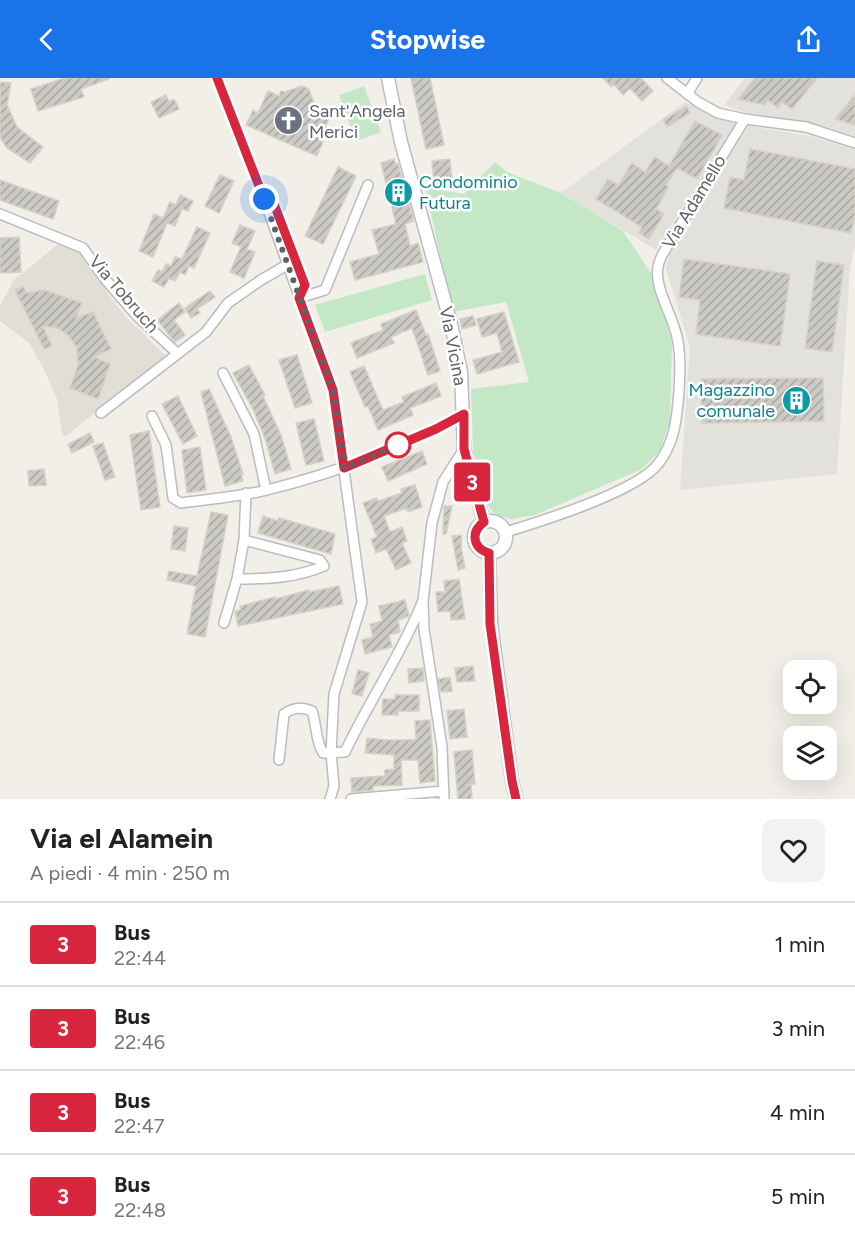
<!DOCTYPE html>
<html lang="it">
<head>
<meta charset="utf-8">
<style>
	body { margin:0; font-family:Figtree,sans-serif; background:#f2f2f2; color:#222; height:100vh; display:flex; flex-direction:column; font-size:22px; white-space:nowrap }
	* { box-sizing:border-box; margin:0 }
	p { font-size:20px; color:#767676 }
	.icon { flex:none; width:33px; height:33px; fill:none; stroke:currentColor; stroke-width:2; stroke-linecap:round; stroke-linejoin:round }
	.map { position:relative; height:721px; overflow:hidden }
	.panel { display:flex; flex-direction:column; background:#fff; flex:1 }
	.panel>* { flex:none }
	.badge { padding:0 12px; border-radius:4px; font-size:21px; line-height:39px }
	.controls { position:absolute; left:783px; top:582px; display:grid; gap:12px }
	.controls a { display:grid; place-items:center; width:54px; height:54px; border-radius:12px; background:#fff; box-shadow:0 6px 24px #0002; font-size:30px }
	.you { position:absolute; width:30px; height:30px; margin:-15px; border:4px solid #fff; border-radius:50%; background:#1a73e8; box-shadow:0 0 0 9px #1a73e833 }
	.map>.badge { position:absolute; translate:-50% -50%; box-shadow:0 0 0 3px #fff }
	.round { display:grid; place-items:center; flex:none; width:63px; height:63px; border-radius:12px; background:#f2f2f2 }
	.head { display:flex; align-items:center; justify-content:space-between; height:102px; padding:0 30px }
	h1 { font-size:28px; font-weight:700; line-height:45px }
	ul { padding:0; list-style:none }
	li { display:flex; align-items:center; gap:18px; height:84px; padding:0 30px; border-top:2px solid #e0e0e0 }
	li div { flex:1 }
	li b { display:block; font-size:22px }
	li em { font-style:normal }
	li .badge { min-width:66px; font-weight:700; text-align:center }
	header { display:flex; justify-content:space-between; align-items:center; height:78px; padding:0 30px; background:#1a73e8; color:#fff; font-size:27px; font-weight:700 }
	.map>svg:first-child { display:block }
	.industrial { fill:#e2e1db }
	.education { fill:#e1ded5 }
	.park { fill:#c4e8c5 }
	.building { fill:url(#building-hatch); stroke:#d6d1c5; stroke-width:1.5 }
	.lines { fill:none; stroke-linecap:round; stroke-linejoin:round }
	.street-casing { stroke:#b9bcc1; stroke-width:12 }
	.secondary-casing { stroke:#babdc3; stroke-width:15 }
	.street { stroke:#fff; stroke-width:9 }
	.secondary { stroke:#fff; stroke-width:12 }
	.line-casing { stroke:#fff; stroke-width:14 }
	.line { stroke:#d7263d; stroke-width:9 }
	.walk { stroke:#5e6268; stroke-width:6; stroke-dasharray:0 10.8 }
	.stop-dot { fill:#fff; stroke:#d7263d; stroke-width:3 }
	.labels { text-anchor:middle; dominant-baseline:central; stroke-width:5; stroke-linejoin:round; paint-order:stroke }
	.worship-label { font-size:18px; fill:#5b616d; stroke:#fff; text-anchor:start }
	.culture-label { font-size:18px; fill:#0d838f; stroke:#fff; text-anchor:start }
	.street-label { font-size:18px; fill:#5e6268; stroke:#fff }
</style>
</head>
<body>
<header><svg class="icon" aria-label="back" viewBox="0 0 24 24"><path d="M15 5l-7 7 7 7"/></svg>Stopwise<svg class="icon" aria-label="share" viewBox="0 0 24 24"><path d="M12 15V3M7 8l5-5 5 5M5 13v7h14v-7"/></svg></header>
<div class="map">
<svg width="855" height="721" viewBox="0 0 855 721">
	<defs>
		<pattern id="building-hatch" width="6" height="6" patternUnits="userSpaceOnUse" patternTransform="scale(1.5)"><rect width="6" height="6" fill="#cccac4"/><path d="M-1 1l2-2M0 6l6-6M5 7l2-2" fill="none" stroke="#a9a7a3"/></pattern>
	</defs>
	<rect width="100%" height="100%" fill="#f1efe7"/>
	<!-- industrial -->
	<path class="industrial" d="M745,0H855V58L820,47L744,34L724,27Z
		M685,24L735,46L656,172L561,115Z
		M749,48L809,58L855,72V167L850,189L837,396L680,412L690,269L666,191L671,171Z"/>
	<!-- education -->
	<path class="education" d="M58,166L83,176L103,202L106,213L126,239L166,278L66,358L62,357L57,321L44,291L29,265L0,243V228L13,203Z"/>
	<!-- park -->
	<path class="park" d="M364,8L381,54L356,63L339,17Z
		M495,84L507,94L561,115L623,153L652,197L672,263L670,343L660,373L642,391L535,437L511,441L495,437L487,426L473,373L471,311L529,304L506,224L453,234L425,109L464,116Z
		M425,196L432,222L325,254L315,227Z"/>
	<!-- building -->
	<path class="building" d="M65,0H109V1L81,11L84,19L38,33L31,11Z
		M411,0H430L444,67L426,71Z
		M603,0H641L653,13L642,23L630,10L623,17L614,6L611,9Z
		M755,0H817L792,31L782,24L778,30L768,22L765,27L738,21Z
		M0,4L11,5L7,27L17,49L43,69L30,85L7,70L0,59Z
		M302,8L309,11L315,28L318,29L317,34L329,40L320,62L323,64L317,78L246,47L253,32L258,35L268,13L279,18L281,13L285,14Z
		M166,17L169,24L174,21L179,31L159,40L151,24Z
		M855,17V47L835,41Z
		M687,28L690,35L667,49L663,42Z
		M695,43L722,57L697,101L677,90L666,107L669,109L656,131L664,136L649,161L639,155L642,149L596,121L608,101L618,107L632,85L645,94L655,79L669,88Z
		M750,71L855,91V136L851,155L724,130L730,99L744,102Z
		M394,81L395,86H398L414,143L405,146L410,168L418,165L423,184L355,202L350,184L379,176L372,152L396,146L381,85Z
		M450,81L452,104L434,105L432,83Z
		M338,89L356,98L323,166L305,158Z
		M220,97L234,103L219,135L205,128Z
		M0,102L59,123L53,141L0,122Z
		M180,117L193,123L188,133L182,131L175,148L167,145L153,179L139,173L154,136L163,140L170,124L176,127Z
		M240,147L255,153L247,171L255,174L244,200L230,194L241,169L232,165Z
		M197,149L210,155L194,190L189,188L185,197L180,194L175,203L169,200L164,209L152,203L158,192L162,194L166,186L171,188L175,179L182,181Z
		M19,159L21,194L0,195V160Z
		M684,181L790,196L780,268L696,256L700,222L679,219Z
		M817,183L844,187L832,274L805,270Z
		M23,208L27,215L44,212L82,225L76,240L93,234L111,271L94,279L110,286L98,321L70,310L78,287L77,270L68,257L57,250L43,248L52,268L44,271L15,212Z
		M210,213L215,219L197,231L200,235L191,240L185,230Z
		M179,225L185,234L174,242L185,257L175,264L157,242Z
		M416,232L426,257L428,256L440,293L428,297L412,250L391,259L394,265L357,280L351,265L383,252L381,246Z
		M504,234L519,284L477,296L473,282L502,274L497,255L482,259L477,241Z
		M473,238L476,247L462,251L460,241Z
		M297,277L312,325L295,330L279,282Z
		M249,287L265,317L263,318L281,357L291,391L275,396L265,360L253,331L233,295Z
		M364,288L383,332L404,324L402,319L436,305L441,318L410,330L413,337L378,352L368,328L365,329L350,294Z
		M823,300L824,343L702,345L701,301Z
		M209,311L231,359L243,396H241L243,403L225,408L201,314Z
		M178,318L197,358L183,366L162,326Z
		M314,341L324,383L306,387L296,345Z
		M149,353L160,429L141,432L130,357Z
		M90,355L94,364L72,375L68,366Z
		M103,365L115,399L105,402L93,368Z
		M200,369L206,412L187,415L182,372Z
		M422,373L427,386L388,403L382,389Z
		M44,391L46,407L29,408L28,393Z
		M415,407L422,429L408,434L407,430L384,438L390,454L402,449L407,463L402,465L411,485L396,492L386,471L376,475L371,461L377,459L363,425L377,420L378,423L402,415L401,411Z
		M444,428H452L446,456H443Z
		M211,434L228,437L205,559L187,556L196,508L167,502L169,493L197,498Z
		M263,438L278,443L279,440L335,456L331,476L258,455Z
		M174,448L188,450L185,473L171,471Z
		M462,457L461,468L465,490L458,492L452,458Z
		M459,501L465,541L451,542L450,533L438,534L436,514H445L444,503Z
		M339,508L343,526L238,548L235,533L241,532L240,528L275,519V521L309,512V514Z
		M405,522L409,538L398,542L400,554L389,557L392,569L365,576L362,562L373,559L370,546L382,543L379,528Z
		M473,588L475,603L457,604L455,590Z
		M423,590L424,603L409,605L408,591Z
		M358,592L369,595L362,618L352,616Z
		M450,599L452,613L441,614L438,601Z
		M395,617H419V633H398V637H382L383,621H395Z
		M464,631L467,659L450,661L447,633Z
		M430,642L435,703L420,705L418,682H401L402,707L373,708V712L352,714L351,700L385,698V692L394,691V677L365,675L367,660L386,662H416L415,643Z
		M472,672L475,706H471L472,721H458L454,674Z"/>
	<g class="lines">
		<defs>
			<path id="street" d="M217,0L264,121L333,312L362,524L334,616L331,675L334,708L330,721
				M667,0L698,24L718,35L745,41L806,49L855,65
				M687,16L697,0
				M0,136L83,170L105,201L137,238L177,275
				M299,220L325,212L368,107
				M223,295L254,356L266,412
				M101,335L206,254L228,225L261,202L287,187
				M152,338L166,367L173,420L181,425C209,421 239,419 267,412C335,395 402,370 464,336
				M506,454C542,443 636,414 658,386C675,365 677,339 679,313C680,295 681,277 677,259C673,238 654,210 658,189C659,183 662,177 665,172L745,41
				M237,501C266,501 296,500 324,488L320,482L244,462
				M224,545L237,501L244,462L246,415
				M279,682L284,636C294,629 301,629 312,633C317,647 315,662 323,675L345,674C369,623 401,577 422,525
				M351,721L444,713
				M444,721L442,669L424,551L423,523L432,445L443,404L464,371"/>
			<path id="secondary" d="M388,0L401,64L451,246L461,294L464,371L484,444
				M474 459a16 16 0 1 1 32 0a16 16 0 1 1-32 0Z
				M489,475L491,546L512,703L516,721"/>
		</defs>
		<!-- street casing -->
		<use href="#street" class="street-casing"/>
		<!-- secondary casing -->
		<use href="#secondary" class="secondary-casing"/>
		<!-- street -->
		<use href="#street" class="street"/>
		<!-- secondary -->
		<use href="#secondary" class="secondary"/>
	</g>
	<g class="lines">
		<defs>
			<path id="line" d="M217,0L264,121L274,126L305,207L299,220L333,312L344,390L436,351L464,336V371L484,444C470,454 473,471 489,475L490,546L512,703L516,721"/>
		</defs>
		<!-- line casing -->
		<use href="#line" class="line-casing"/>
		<!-- line -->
		<use href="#line" class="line"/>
		<!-- walk -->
		<path class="walk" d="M264,121L333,312L344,390L398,367"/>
	</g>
	<!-- icons -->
	<defs>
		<symbol id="church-disc" viewBox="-11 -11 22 22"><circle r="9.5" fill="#6b7280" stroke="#fff"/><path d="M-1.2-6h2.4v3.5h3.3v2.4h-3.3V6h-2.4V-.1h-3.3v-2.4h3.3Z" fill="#fff"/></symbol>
		<symbol id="building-disc" viewBox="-11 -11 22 22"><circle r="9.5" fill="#0f9aa8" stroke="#fff"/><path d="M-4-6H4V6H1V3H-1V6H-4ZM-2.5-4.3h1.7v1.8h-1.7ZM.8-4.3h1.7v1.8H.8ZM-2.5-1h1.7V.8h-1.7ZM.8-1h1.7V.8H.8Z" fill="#fff"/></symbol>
	</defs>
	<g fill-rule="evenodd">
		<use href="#church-disc" x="272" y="26" width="33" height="33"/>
		<use href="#building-disc" x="382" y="98" width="33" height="33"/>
		<use href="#building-disc" x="780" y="306" width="33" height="33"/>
	</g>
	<!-- markers -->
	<circle class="stop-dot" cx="398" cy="367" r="12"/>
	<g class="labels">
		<!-- worship labels -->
		<g class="worship-label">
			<text x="309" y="33">Sant'Angela<tspan x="309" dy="21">Merici</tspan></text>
		</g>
		<!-- culture labels -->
		<g class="culture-label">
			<text x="419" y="104">Condominio<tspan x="419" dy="21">Futura</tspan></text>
			<text x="775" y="312" text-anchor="end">Magazzino<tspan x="775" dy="21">comunale</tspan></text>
		</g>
		<!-- street labels -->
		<g class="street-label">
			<text transform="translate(694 124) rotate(-59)">Via Adamello</text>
			<text transform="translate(124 216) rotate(49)">Via Tobruch</text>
			<text transform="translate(453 268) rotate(79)">Via Vicina</text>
		</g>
	</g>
</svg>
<div class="controls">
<a><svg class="icon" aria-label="locate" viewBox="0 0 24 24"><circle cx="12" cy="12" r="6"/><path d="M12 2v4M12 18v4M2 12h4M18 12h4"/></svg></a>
<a><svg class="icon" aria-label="layers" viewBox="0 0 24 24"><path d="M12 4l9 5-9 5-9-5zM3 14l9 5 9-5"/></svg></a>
</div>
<div class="you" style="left:264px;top:121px"></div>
<b class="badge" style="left:472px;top:404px;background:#d7263d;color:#fff">3</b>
</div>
<section class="panel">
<div class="head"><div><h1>Via el Alamein</h1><p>A piedi · 4 min · 250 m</p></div><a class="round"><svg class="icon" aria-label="heart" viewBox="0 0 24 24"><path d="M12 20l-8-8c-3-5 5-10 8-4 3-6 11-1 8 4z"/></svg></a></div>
<ul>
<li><span class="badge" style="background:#d7263d;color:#fff">3</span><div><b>Bus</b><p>22:44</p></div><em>1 min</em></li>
<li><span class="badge" style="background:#d7263d;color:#fff">3</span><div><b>Bus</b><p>22:46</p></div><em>3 min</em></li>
<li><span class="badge" style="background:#d7263d;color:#fff">3</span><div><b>Bus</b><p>22:47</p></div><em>4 min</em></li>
<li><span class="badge" style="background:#d7263d;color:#fff">3</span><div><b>Bus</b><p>22:48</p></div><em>5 min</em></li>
</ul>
</section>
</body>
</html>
